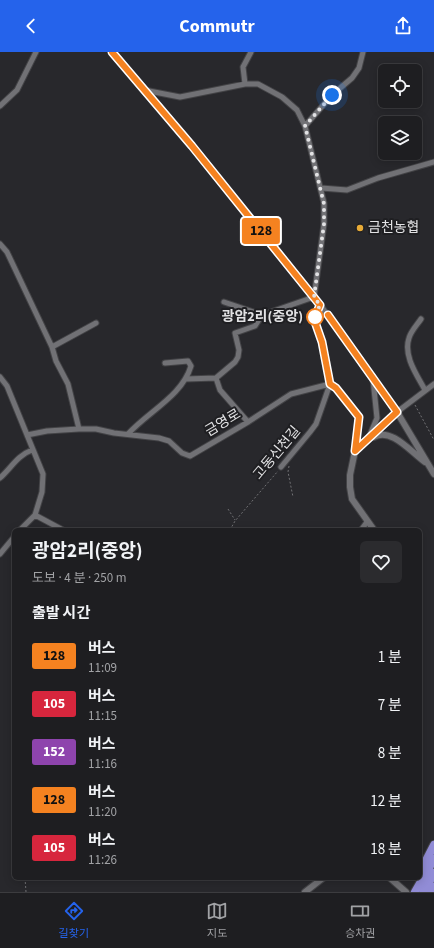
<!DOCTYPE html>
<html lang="ko">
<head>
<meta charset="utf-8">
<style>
	body { margin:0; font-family:"Source Sans 3","Noto Sans KR",sans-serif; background:#2b2b2e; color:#f1f3f6; height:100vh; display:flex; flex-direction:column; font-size:15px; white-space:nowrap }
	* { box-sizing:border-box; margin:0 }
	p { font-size:13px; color:#a1a2a5 }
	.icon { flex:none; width:22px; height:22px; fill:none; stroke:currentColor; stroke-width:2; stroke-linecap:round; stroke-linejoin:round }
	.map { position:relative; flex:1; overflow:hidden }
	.side { position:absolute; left:12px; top:476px; width:410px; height:352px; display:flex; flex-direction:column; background:#1e1e21; border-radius:6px; box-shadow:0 2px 10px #0003,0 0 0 1px #3c3c3f }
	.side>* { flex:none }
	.badge { padding:0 8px; border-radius:3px; font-size:14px; line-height:26px }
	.controls { position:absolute; left:378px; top:12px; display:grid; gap:8px }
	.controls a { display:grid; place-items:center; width:44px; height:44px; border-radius:6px; background:#1e1e21; box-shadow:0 2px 10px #0003,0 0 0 1px #3c3c3f; font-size:20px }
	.you { position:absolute; width:20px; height:20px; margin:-10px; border:3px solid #fff; border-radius:50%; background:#1a73e8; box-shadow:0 0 0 6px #1a73e833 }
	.map>.badge { position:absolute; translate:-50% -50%; box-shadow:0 0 0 2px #fff }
	h2 { padding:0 20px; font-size:15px; line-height:36px }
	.round { display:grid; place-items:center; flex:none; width:42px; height:42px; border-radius:6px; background:#2b2b2e }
	.head { display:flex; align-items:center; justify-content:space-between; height:68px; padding:0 20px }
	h1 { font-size:19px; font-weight:700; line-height:30px }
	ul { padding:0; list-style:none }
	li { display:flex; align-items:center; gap:12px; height:48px; padding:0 20px }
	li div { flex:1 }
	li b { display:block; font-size:15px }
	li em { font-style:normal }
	li .badge { min-width:44px; font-weight:700; text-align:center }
	header { display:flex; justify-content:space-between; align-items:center; height:52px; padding:0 20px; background:#2563eb; color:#fff; font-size:18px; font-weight:700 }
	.menu { display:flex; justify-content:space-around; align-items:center; height:56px; border-top:1px solid #3c3c3f; background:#1e1e21; font-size:11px; color:#a1a2a5 }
	.menu a { display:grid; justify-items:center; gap:2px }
	.menu .on { color:#2563eb }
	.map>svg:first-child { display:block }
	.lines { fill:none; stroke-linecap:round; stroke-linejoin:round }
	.minor-casing { stroke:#434346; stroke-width:7 }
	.tertiary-casing { stroke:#434346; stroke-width:8 }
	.trunk-casing { stroke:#434346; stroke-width:10 }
	.path { stroke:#717174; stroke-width:1; stroke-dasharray:2 2; stroke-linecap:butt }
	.minor { stroke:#717175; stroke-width:5 }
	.tertiary { stroke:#717175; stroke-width:6 }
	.trunk { stroke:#918cd6; stroke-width:8 }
	.line-casing { stroke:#fff; stroke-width:9 }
	.line { stroke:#f58220; stroke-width:6 }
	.walk { stroke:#e2e2e4; stroke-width:4; stroke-dasharray:0 7.2 }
	.poi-dot { fill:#e8ab37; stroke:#1f1f22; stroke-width:1.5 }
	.stop-dot { fill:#fff; stroke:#f58220; stroke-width:2 }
	.labels { text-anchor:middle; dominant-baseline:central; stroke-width:4; stroke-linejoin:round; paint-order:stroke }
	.poi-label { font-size:14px; fill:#e2e2e4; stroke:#1f1f22; text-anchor:start }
	.stop-label { font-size:14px; font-weight:bold; fill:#e2e2e4; stroke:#1f1f22; text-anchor:end }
	.street-label { font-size:14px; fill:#e2e2e4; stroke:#1f1f22 }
</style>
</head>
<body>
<header><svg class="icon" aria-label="back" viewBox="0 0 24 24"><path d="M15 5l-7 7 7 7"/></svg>Commutr<svg class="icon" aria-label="share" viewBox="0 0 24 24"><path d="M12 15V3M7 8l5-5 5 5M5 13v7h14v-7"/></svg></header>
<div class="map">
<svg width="434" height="840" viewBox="0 0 434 840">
	<rect width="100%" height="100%" fill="#28282c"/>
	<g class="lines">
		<defs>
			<path id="minor" d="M245,32L243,15L251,0
				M144,38L180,45L245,32H258L282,45L297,58L305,74L324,151V172L314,245L262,263L224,250
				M0,54L17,38L36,0
				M305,74L332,43L352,26L359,16L363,0
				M321,136L347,138L378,126L434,110
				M0,192L7,200L52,295L56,309L68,332L79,377L47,379L27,383
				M421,267C417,273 411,279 409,286C403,304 417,323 425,338
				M52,295L96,271
				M0,325L7,334L43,422L42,440L35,463L20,478
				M216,326L220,338L248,370
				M186,327L216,326L235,310L238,305L239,298L235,281L255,274L262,263
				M397,360L434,332
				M79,377H96L114,381L159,386L169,389L182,401L190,404L248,370L291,342L330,332L322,290L314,267L320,253
				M128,382C149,359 182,344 191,314L188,309L165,311
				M369,385L377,366L373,327
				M281,415L310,380L316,372L330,332L336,336L359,365L355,399
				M0,426C11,416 18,403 32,398
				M35,463L63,478
				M361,478L367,470
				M0,502L14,485"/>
			<path id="tertiary" d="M112,0L183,83L314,245L397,360L434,422
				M374,385C391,375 411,400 425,410
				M374,478L352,447L350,435V423L355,399L397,360
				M390,826L406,840
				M305,840L323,826"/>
			<path id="trunk" d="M420,820L434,793
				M415,840L434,807
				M424,840L434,821
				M432,840L434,835"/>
		</defs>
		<!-- minor casing -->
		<use href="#minor" class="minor-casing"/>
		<!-- tertiary casing -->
		<use href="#tertiary" class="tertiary-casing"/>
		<!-- trunk casing -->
		<use href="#trunk" class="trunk-casing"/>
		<!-- path -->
		<path class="path" d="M415,353L434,388
			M289,414L288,420L293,445
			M228,457L235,468
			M230,478L235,469L278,419
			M25,826L26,840"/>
		<!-- minor -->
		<use href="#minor" class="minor"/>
		<!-- tertiary -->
		<use href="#tertiary" class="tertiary"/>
		<!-- trunk -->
		<use href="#trunk" class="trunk"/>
	</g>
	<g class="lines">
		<defs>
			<path id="line" d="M112,0L192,94L320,253L314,267L322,290L330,332L336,336L359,365L355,399L397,360L328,263"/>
		</defs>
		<!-- line casing -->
		<use href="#line" class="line-casing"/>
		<!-- line -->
		<use href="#line" class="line"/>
		<!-- walk -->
		<path class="walk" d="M315,265L314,267L320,253L314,245L324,172V152L305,74L332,43"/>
	</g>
	<!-- markers -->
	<circle class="poi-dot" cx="360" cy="176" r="4"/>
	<circle class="stop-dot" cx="315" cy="265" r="8"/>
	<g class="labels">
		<!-- poi labels -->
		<g class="poi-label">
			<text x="368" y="176">금천농협</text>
		</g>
		<!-- stop labels -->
		<g class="stop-label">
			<text x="303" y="265">광암2리(중앙)</text>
		</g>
		<!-- street labels -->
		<g class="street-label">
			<text transform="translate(223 371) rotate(-31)">금영로</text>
			<text transform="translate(277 401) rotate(-50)">고동신천길</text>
		</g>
	</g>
</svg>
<div class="controls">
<a><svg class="icon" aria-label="locate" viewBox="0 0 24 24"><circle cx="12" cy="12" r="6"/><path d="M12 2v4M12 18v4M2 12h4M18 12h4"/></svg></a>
<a><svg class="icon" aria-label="layers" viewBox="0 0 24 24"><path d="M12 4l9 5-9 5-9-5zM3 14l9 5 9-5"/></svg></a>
</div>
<div class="you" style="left:332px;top:43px"></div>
<b class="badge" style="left:261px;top:179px;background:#f58220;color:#111">128</b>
<section class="side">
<div class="head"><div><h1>광암2리(중앙)</h1><p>도보 · 4 분 · 250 m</p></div><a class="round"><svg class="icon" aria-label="heart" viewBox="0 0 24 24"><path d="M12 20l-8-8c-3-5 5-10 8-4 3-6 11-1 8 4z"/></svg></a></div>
<h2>출발 시간</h2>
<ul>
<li><span class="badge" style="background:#f58220;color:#111">128</span><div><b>버스</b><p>11:09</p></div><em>1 분</em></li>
<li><span class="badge" style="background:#d7263d;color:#fff">105</span><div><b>버스</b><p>11:15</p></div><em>7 분</em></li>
<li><span class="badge" style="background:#8e44ad;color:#fff">152</span><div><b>버스</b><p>11:16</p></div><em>8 분</em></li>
<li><span class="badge" style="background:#f58220;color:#111">128</span><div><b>버스</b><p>11:20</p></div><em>12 분</em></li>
<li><span class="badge" style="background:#d7263d;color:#fff">105</span><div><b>버스</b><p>11:26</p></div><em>18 분</em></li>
</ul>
</section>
</div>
<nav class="menu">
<a class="on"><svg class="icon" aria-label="directions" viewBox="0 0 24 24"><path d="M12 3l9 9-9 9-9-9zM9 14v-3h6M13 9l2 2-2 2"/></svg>길찾기</a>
<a><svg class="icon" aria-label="map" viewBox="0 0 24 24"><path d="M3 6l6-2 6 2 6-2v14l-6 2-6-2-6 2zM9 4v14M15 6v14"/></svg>지도</a>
<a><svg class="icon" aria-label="tickets" viewBox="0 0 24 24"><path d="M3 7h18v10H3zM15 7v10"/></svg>승차권</a>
</nav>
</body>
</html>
